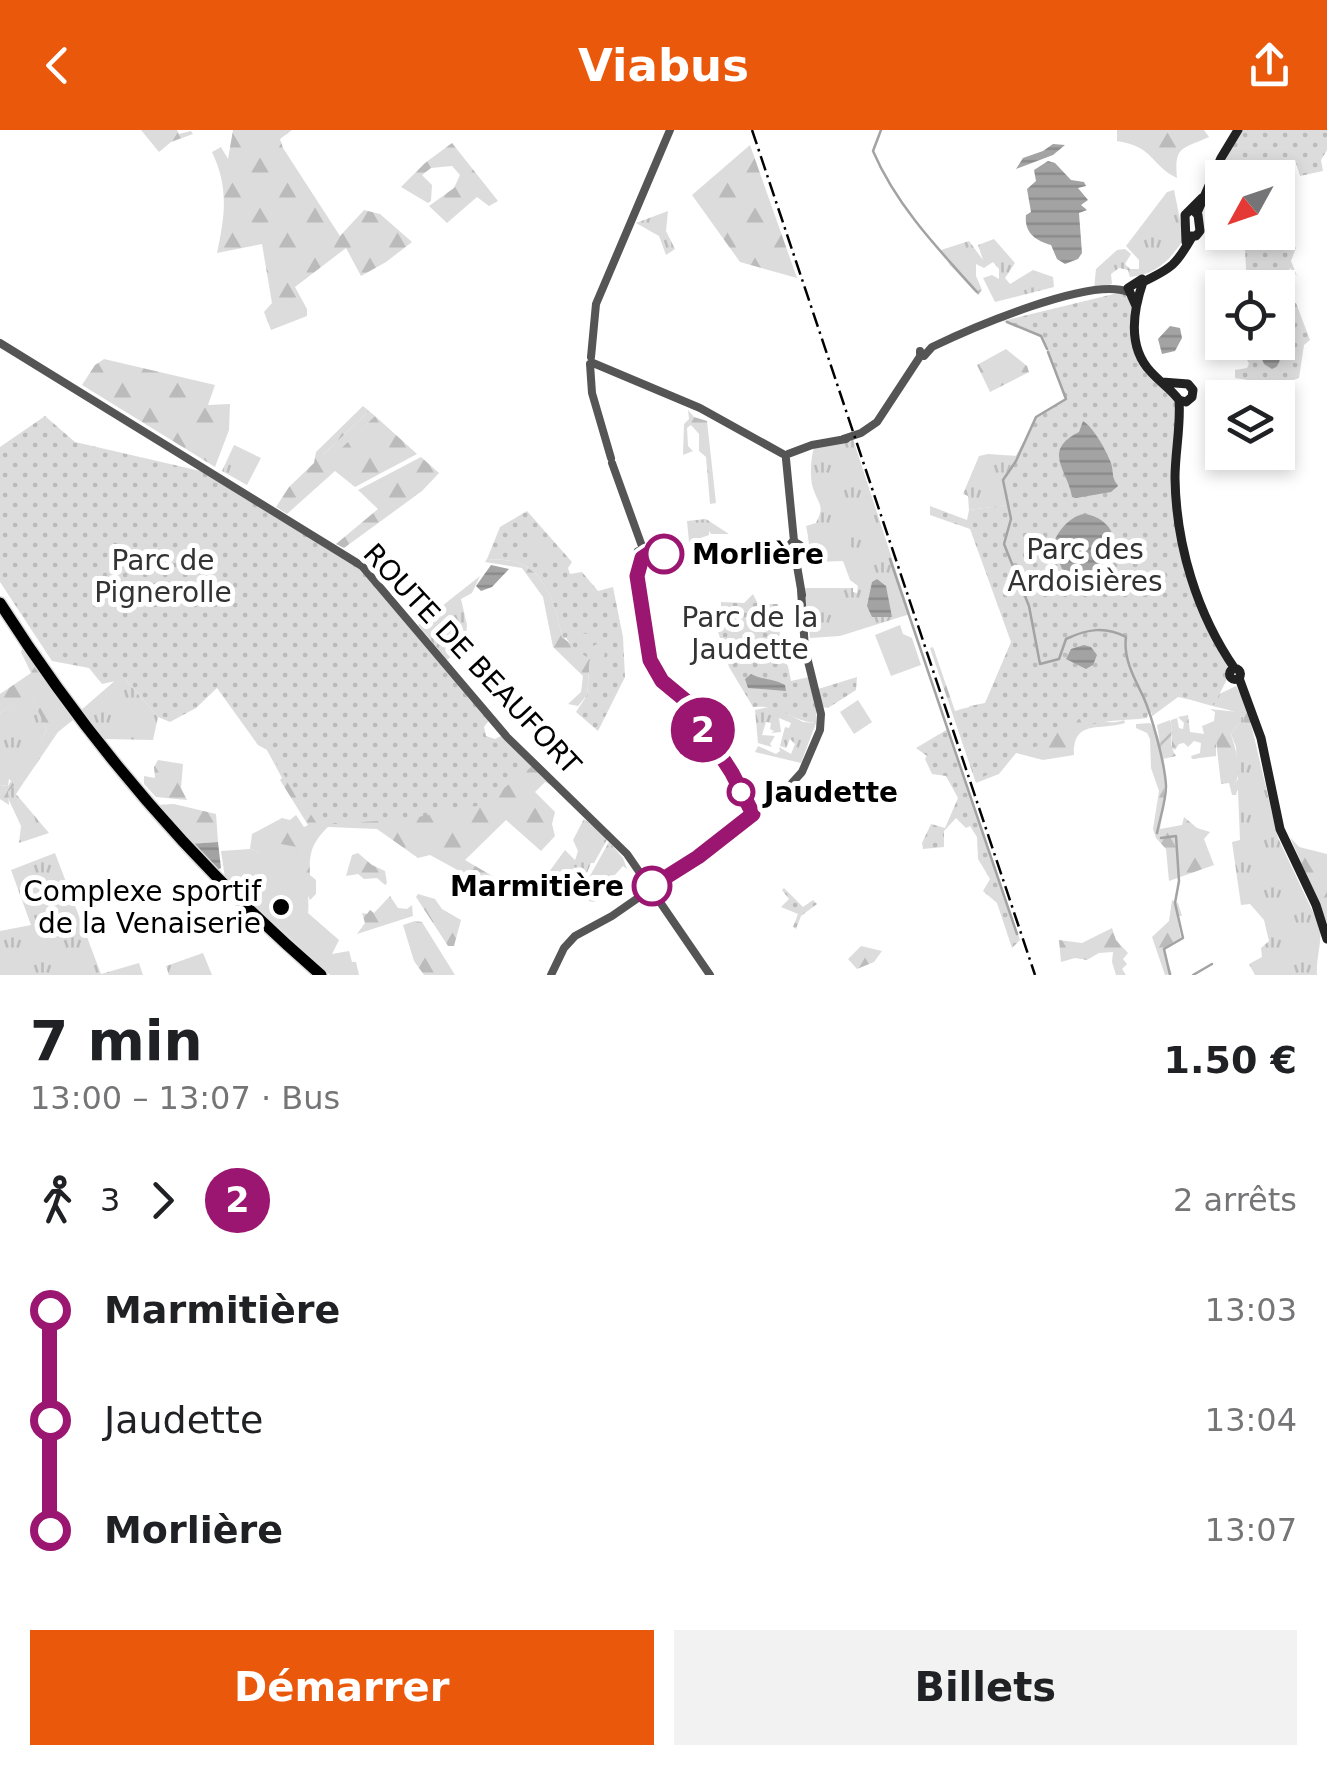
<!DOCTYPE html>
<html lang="fr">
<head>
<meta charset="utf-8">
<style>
	body { margin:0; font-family:"DejaVu Sans",sans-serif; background:#f2f2f2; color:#202124; height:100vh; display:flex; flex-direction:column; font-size:38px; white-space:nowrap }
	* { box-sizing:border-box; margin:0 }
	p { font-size:32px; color:#757577 }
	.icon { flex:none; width:55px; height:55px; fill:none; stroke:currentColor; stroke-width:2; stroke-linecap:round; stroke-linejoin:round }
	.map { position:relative; height:845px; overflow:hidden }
	.side { display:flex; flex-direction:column; background:#fff; flex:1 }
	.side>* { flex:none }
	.badge { padding:0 20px; border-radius:32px; font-size:35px; line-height:65px }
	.needle { width:65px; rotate:230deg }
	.controls { position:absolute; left:1205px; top:30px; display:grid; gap:20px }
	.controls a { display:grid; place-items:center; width:90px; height:90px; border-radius:0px; background:#fff; box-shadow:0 5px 15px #0003; font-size:50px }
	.map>.badge { position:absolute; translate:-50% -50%; box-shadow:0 0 0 5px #fff }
	.legs { display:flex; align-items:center; gap:15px; height:110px; padding:0 30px; font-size:32px }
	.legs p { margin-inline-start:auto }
	.headline { display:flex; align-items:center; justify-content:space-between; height:170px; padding:0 30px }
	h1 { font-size:55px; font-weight:700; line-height:75px }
	.primary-button { display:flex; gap:20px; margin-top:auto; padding:20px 30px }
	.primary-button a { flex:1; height:115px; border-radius:0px; background:#ea580c; color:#fff; font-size:40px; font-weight:700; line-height:115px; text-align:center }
	.primary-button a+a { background:#f2f2f2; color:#202124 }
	ul { padding:0 30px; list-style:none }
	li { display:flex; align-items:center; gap:35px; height:110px; font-size:38px }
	li i { display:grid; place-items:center; width:15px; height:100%; margin:0 12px; background:currentColor }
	li i::after { content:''; width:25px; height:25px; margin:-12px; border:8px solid; border-radius:50%; background:#fff }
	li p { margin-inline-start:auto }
	li:first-child i { background:linear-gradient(#0000 50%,currentColor 0) }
	li:last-child i { background:linear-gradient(currentColor 50%,#0000 0) }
	header { display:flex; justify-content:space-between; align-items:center; height:130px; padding:0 30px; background:#ea580c; color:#fff; font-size:45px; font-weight:700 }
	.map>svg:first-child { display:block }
	.grass { fill:url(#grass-tufts) }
	.forest { fill:url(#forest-firs) }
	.park { fill:url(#park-dots) }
	.garden { fill:url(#garden-furrows) }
	.pitch { fill:#dcdcdc }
	.water { fill:url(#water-rules) }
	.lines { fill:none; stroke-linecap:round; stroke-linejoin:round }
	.stream { stroke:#a3a3a3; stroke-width:2.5 }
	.primary-casing { stroke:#dbdbdb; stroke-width:14 }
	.tertiary { stroke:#555; stroke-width:8 }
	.secondary { stroke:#222; stroke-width:9 }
	.primary { stroke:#000; stroke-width:11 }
	.rail { stroke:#000; stroke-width:2.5; stroke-dasharray:15 5 2.5 5; stroke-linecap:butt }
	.line-1-casing { stroke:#fff; stroke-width:22 }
	.line-1 { stroke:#9b1670; stroke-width:15 }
	.stop-1-dot { fill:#fff; stroke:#9b1670; stroke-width:5 }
	.poi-dot { fill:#000; stroke:#fff; stroke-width:4 }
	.labels { text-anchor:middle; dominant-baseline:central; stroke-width:10; stroke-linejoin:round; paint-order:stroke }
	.park-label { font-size:28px; fill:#333; stroke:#fff }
	.stop-label { font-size:28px; font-weight:bold; fill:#000; stroke:#fff; text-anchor:start }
	.street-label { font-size:28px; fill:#000; stroke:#fff }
	.poi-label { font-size:28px; fill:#000; stroke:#fff; text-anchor:end }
</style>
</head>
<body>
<header><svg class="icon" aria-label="back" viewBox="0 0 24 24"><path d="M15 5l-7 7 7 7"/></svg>Viabus<svg class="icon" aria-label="share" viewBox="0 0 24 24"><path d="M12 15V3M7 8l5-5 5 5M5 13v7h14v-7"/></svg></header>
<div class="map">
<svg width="1327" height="845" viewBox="0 0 1327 845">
	<defs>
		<pattern id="grass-tufts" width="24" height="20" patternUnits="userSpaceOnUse" patternTransform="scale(2.5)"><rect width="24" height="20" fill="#dcdcdc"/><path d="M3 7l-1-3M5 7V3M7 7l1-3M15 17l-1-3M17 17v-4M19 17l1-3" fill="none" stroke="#bbb"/></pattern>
		<pattern id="forest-firs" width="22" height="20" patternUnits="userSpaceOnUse" patternTransform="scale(2.5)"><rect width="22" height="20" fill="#dcdcdc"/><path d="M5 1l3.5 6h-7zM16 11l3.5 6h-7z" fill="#bbb"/></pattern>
		<pattern id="park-dots" width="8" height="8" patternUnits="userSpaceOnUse" patternTransform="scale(2.5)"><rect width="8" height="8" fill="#dcdcdc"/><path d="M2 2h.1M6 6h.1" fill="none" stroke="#bbb" stroke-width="1.8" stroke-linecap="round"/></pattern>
		<pattern id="garden-furrows" width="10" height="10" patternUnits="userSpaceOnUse" patternTransform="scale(2.5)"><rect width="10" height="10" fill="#dcdcdc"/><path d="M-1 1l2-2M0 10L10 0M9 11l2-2" fill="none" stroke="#bbb"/></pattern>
		<pattern id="water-rules" width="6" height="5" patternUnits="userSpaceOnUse" patternTransform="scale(2.5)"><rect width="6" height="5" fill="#a3a3a3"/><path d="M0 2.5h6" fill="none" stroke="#8b8b8b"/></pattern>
	</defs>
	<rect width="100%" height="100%" fill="#fff"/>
	<!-- grass -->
	<path class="grass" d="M1174,60L1184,109C1170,130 1156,145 1130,147L1128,140L1119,138L1111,144L1112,154L1094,159L1096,139L1117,120L1125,119L1131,124L1125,134L1130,139H1139V130L1126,116L1167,62Z
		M668,81L666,101L675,119L666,125L659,106L636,93Z
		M994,109L1015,133L1005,148L1010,154L1033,140L1053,147L1054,157L995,172L983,148L992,145L999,149V139L993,132L984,138L976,134V146L982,160L978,165L950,135L941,120L969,111L983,130L978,115Z
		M369,281L375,286L328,332L322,326Z
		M853,309L910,484L840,506L810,508L804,458H853V462L857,463L858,456L850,450L843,431L814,432L806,396L816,393C825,376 819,375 814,361C809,350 811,327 814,317Z
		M234,315L261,328L247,355L222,341Z
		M988,324L1019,326L1004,350L1008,375L969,380L968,366L963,364L979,326Z
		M706,389L729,404H711L709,401V405L689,412L687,391Z
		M480,446L472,463L461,469L467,495L465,515L447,530L418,495Z
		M118,548L125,549L158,587L153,610L104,609L80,581Z
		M1236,556L1252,586L1248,588C1232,578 1210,577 1192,570L1213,567Z
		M30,562L47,601L29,626L11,634L8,656L0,655V583Z
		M773,576L803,592L816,593L801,633L755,622L758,616L776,624L780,621L779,617L791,624L795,614L790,609L786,618L780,616L785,597L789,598L791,593L779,588L781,602L771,603L774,601L770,599L771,593L766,592L762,605L775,606L770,614L772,617L758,613L755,580Z
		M1239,586L1243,587L1245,595L1251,594L1278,708L1320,797C1322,814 1316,827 1317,845H1255L1249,834L1262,827L1261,818L1269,811L1264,790L1250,774L1241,775L1232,712L1240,710L1238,661L1233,656L1238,649L1236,617L1231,604L1239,593Z
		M19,649L24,652L16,664L49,703L19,713L21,696L8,668V662Z
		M584,689L608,708L594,733H591L580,760L563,763L546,746L565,720L575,730L578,721L573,710Z
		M609,712L623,728L627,739L623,736L614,746L618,750L594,772L589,771L582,760Z
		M55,723L101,844L139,833L143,845H0V801L31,795L11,740Z
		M203,823L212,845H169L166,836Z"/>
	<!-- forest -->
	<path class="forest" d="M141,0H177L179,4L191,1L193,4L171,12L159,22Z
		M233,0H292L280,9L283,18L340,106L364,80L380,84L412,112L386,132L361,146L346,118L295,157L307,179V186L271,200L264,182L272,173L262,114L217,123C225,85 229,58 212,22L221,17L228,29Z
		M1117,0H1204L1209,7C1182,19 1174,16 1177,48C1150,35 1155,17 1117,11Z
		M452,13L498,71L489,76L477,67L447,93L429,76L454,58L460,45L452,36L431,38L422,45L432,55L431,71L428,73L401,57L425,33Z
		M750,15L797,148L740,132L692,65Z
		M1006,219L1027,236L1029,242L990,262L977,235Z
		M104,229L215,255L208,275L230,274L229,300L215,337L82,255L95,235Z
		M363,276L369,281L323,325L328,331L375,286L417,324L355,357L335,341L287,384L276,377L289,357L314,333L316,322Z
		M688,280L694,287L707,291L716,373L710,374L706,327L699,321V304L691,295L687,298L688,316L693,321L683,325L684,294L689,289Z
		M421,327L439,343L422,361L344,418L336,414L378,379L358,360Z
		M487,429C500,430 515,429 527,437C549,450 558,484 562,507L590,529L587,565L578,576L568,574L581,562L583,546L553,517L543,467L522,438L485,432Z
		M23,517L73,590L58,602L24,652L19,650L8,662L9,675L0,669V655L8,656L11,651L3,643L11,634L9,627L21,623L29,625L47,601L30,563L0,583V564L31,543L21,522Z
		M933,517L955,581C985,571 1024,571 1056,578C1077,583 1103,598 1124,590L1125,593C1099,601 1073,589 1074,625L1043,630L1016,623L999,644L976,653L930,518Z
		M1210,579L1248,583V588L1252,586L1253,593L1245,596L1243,587L1239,586V593L1231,604C1235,619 1244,641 1234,655L1238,657L1236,665H1232L1229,653L1221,654L1216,611V626L1192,629L1191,626L1200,623L1201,613L1194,611L1188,617L1184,613L1179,614L1175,620L1172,618L1171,590L1177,588L1179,598L1183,599L1184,593L1178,587L1188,585L1190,602L1204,604L1202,596L1214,591L1215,582Z
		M1150,593C1171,616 1165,671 1160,699L1182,695L1184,687L1197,698L1210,702L1204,709L1214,735L1169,751L1166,719L1156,708L1153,699L1159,661L1151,638L1150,609L1147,603L1136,598V594Z
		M504,607L556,658L545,652L535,662L555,682L552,694L555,706L541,721L506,690L465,730L494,747L485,755L430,725L418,728L377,699L328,697C312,713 309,722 310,745L316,750V764L310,770L305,759L302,718L258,722L250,719L252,704L282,688L290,690L296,685L304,697L308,695L280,650L282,648L267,620L496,611Z
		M158,630L183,634L181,658L187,670L156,667L144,654V646L155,648L154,637Z
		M174,674L216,684L218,712L189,714L156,675Z
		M1290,707L1299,717L1327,724V793Z
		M358,723L372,735L385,741L387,753L385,755L377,748L364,749L358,744L346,746L352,725Z
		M418,764L435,769L442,779L461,790L454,816H448L416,767Z
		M390,766L398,778L407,779L412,775L413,786L357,804L365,793L362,783L367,784L370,780L374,783Z
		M1172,770L1178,773L1182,786H1177L1181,808L1163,819L1172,844L1165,845L1152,807L1169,791Z
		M415,791L422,792L455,845H424L414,831L403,795Z
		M1112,798L1116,810L1128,823L1123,829L1127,834L1122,839L1126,845H1116L1112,832L1113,822L1099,823L1087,830L1075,828L1061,832L1059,810L1082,813Z
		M861,816L882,821L874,832L857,839L848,829Z"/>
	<!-- park -->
	<path class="park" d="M1240,0H1327V20L1321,30L1323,41L1300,46L1295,30L1222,48L1200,83L1215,43Z
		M1285,106L1296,118L1291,131L1297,146L1290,138L1287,152L1282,154L1276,152L1268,157H1247L1245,119C1260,116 1269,108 1285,106Z
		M1122,162L1134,175C1130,200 1128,227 1148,245C1160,256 1169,259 1177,274L1180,412L1230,543L1214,575L1178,567L1151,587L1152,583L1149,582L1147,588C1126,591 1101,589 1083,598L1080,589L1062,594L1050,612L1013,624L1003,636L976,651L956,589L970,576L985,573L1011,512L970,399L930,385V376L967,390L969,380L1007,375L1003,350L1037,286L1065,269L1043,208L1003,191Z
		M1296,173L1310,210L1304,215L1299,248L1281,255L1235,248V240L1247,238L1249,234L1245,225L1236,223L1237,213L1245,217L1253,213L1278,212V176Z
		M45,286L75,312L209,343L359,436L491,588L484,597L486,606L495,609L503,605L532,635L530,638L482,675L407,689L318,695L267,620L258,615L217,558L196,578L170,592L158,587L125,549L102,554L89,538L52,531L0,452V317Z
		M527,381L572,432L568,438L570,444L582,442L598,461L613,457L623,507L625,547L598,601L576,582L587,565L590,529L574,519L566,508H562C558,484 549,450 527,437C515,429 500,430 487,429L500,397Z
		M753,464L758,474H778L781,527L788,536L791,551L809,547L816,577V593C791,591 781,574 753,577L729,537L715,492L721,487V472L744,473Z
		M857,547L856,560L828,578L823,577L818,559Z
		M948,599L1020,810L1012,818L997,773L983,761L990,749L978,729L977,707L970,696L966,698L956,688L944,701V717L923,719L922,713L931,694L945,698L958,668L946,646L932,644L925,629L927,626L916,618Z
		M784,758L803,777L813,770L817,774L801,786L796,799L793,797L798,784L781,777L789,769L782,760Z"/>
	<!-- garden -->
	<path class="garden" d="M1170,590C1175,602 1166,610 1176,626L1163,629L1157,595Z"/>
	<!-- pitch -->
	<path class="pitch" d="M840,394L852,419L840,425L809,415L807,398Z
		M536,400L559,426L543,440L520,414Z
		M900,495L903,504L912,508L921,535L891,546L875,505Z
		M579,503L589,504L593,516L601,512L606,515L601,547L590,541V528L577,513Z
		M858,570L872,592L854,604L840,582Z
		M276,713L302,718C305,733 310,770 308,783L339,810L332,824L349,821L352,832H356L359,845H330L225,748L221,721L250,719L258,722Z"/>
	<!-- water -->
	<path class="water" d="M1053,14L1065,15L1053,25L1016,39L1023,28L1043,21Z
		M1048,31L1055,33L1071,50L1084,52L1086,56L1078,58L1088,70L1081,75L1087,80L1079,83L1082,123L1078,129L1065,134L1057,129L1051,115C1035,111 1024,102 1026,85L1031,82L1027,59L1036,51L1034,40Z
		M1170,196L1180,198L1182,208L1175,221L1162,224L1158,209Z
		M1278,210L1283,214C1280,223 1282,236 1272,239L1264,234L1257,217L1261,213Z
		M1083,291C1094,298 1106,320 1111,333C1114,343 1111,347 1118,356L1111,362L1076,368L1072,367C1068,340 1041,321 1079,302Z
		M1084,384C1097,385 1112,395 1113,408L1096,443L1082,447L1062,439L1053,417C1055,403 1070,386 1084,384Z
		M491,435L509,439L492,457L481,461L476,456Z
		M877,449L886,456L892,487H872L867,476L872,452Z
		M1084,515L1091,517L1097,525L1093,535L1086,539L1066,529L1071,519Z
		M751,544C762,550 773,548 785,555L786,561L748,558L745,549Z
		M218,712L221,738L217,740L189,714Z"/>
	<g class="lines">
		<!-- stream -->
		<path class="stream" d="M881,0L873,21C896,75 938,119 977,162
			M1007,192L1041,206L1047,219
			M1048,222L1066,269L1036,287L1016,331L1003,350L1011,389L1004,414L1029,476L1040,534L1059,529L1066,509C1087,499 1105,496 1126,507C1123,528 1134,548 1143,566C1152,586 1165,634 1166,656C1166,671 1160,688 1157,703
			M890,429L1017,804
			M1161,708L1176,706L1179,751L1175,773L1183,808L1164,819L1170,845
			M1193,845L1212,834"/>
		<defs>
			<path id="primary" d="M0,473C89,613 196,737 321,845"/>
		</defs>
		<!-- primary casing -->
		<use href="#primary" class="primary-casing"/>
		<!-- tertiary -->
		<path class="tertiary" d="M0,213L362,436L507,607L627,724L710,845
			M920,221V224L924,226L932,217C969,199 1091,146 1128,162
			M591,227L596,174L670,0
			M593,233L700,278L783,324
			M590,234L592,263L611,328
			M843,309L861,303L877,292L921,225
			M788,324L812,315L846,309
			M786,329L794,411
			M612,333L643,419
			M788,417L793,411L800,415L795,424L802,465
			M648,424L644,419L638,421L642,428L637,456L646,493L648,527L658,551C690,557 735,655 753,685
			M551,845L564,818L575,806L612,786L697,727L783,663L802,642L820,600L821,584L805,519L801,460"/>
		<!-- secondary -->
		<path class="secondary" d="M1197,83L1221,28L1238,0
			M1191,106H1196L1200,101L1198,85L1194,81
			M1186,112L1185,85L1202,68
			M1136,176L1128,158L1142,149
			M1162,252L1188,254L1193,260L1192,267L1186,272L1179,270C1171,259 1161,253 1151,242C1127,217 1133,181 1143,152C1172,138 1176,135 1192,107
			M1179,270C1181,296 1175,322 1175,348C1176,415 1197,484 1235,539
			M1229.5 544a5.5 5.5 0 1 1 11 0a5.5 5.5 0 1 1-11 0Z
			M1239,548L1261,608L1280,699L1316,775L1327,809"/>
		<!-- primary -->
		<use href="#primary" class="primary"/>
		<!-- rail -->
		<path class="rail" d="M752,0L1035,845"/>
	</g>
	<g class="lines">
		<defs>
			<path id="line-1" d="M652,756L698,727L753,684L732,643L685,570L662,551L650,530L637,446L642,428L648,424H664"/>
		</defs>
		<!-- line-1 casing -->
		<use href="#line-1" class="line-1-casing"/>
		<!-- line-1 -->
		<use href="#line-1" class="line-1"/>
	</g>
	<!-- markers -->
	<g class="stop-1-dot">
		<circle cx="664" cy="424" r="18"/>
		<circle cx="741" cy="662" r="12"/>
		<circle cx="652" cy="756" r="18"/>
	</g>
	<circle class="poi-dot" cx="281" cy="777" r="10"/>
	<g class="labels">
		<!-- park labels -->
		<g class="park-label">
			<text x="1085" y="419">Parc des<tspan x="1085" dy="32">Ardoisières</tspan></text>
			<text x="163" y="430">Parc de<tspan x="163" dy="32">Pignerolle</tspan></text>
			<text x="750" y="487">Parc de la<tspan x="750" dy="32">Jaudette</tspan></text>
		</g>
		<!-- stop labels -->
		<g class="stop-label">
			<text x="692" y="424">Morlière</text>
			<text x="764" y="662">Jaudette</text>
			<text x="624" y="756" text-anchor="end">Marmitière</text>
		</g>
		<!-- street labels -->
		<g class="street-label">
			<text transform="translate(472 529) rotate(47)">ROUTE DE BEAUFORT</text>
		</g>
		<!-- poi labels -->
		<g class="poi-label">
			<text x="261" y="761">Complexe sportif<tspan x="261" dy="32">de la Venaiserie</tspan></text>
		</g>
	</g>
</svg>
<div class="controls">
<a><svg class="needle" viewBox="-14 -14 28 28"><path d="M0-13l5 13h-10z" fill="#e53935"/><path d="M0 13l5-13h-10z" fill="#757577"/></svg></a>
<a><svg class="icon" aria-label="locate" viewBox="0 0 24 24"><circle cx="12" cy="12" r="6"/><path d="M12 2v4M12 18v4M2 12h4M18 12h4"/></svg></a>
<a><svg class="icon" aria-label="layers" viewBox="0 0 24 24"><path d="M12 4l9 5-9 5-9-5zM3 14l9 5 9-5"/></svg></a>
</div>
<b class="badge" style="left:703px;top:600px;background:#9b1670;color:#fff">2</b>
</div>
<section class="side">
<div class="headline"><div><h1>7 min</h1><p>13:00 – 13:07 · Bus</p></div><b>1.50 €</b></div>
<div class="legs"><svg class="icon" aria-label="walk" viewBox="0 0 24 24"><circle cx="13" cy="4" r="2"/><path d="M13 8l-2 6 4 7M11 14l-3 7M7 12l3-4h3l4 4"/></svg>3<svg class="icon" aria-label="forward" viewBox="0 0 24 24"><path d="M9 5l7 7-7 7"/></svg><b class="badge" style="background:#9b1670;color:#fff">2</b><p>2 arrêts</p></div>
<ul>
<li><i style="color:#9b1670"></i><b>Marmitière</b><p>13:03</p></li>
<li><i style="color:#9b1670"></i><span>Jaudette</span><p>13:04</p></li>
<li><i style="color:#9b1670"></i><b>Morlière</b><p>13:07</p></li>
</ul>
<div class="primary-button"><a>Démarrer</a><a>Billets</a></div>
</section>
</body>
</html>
